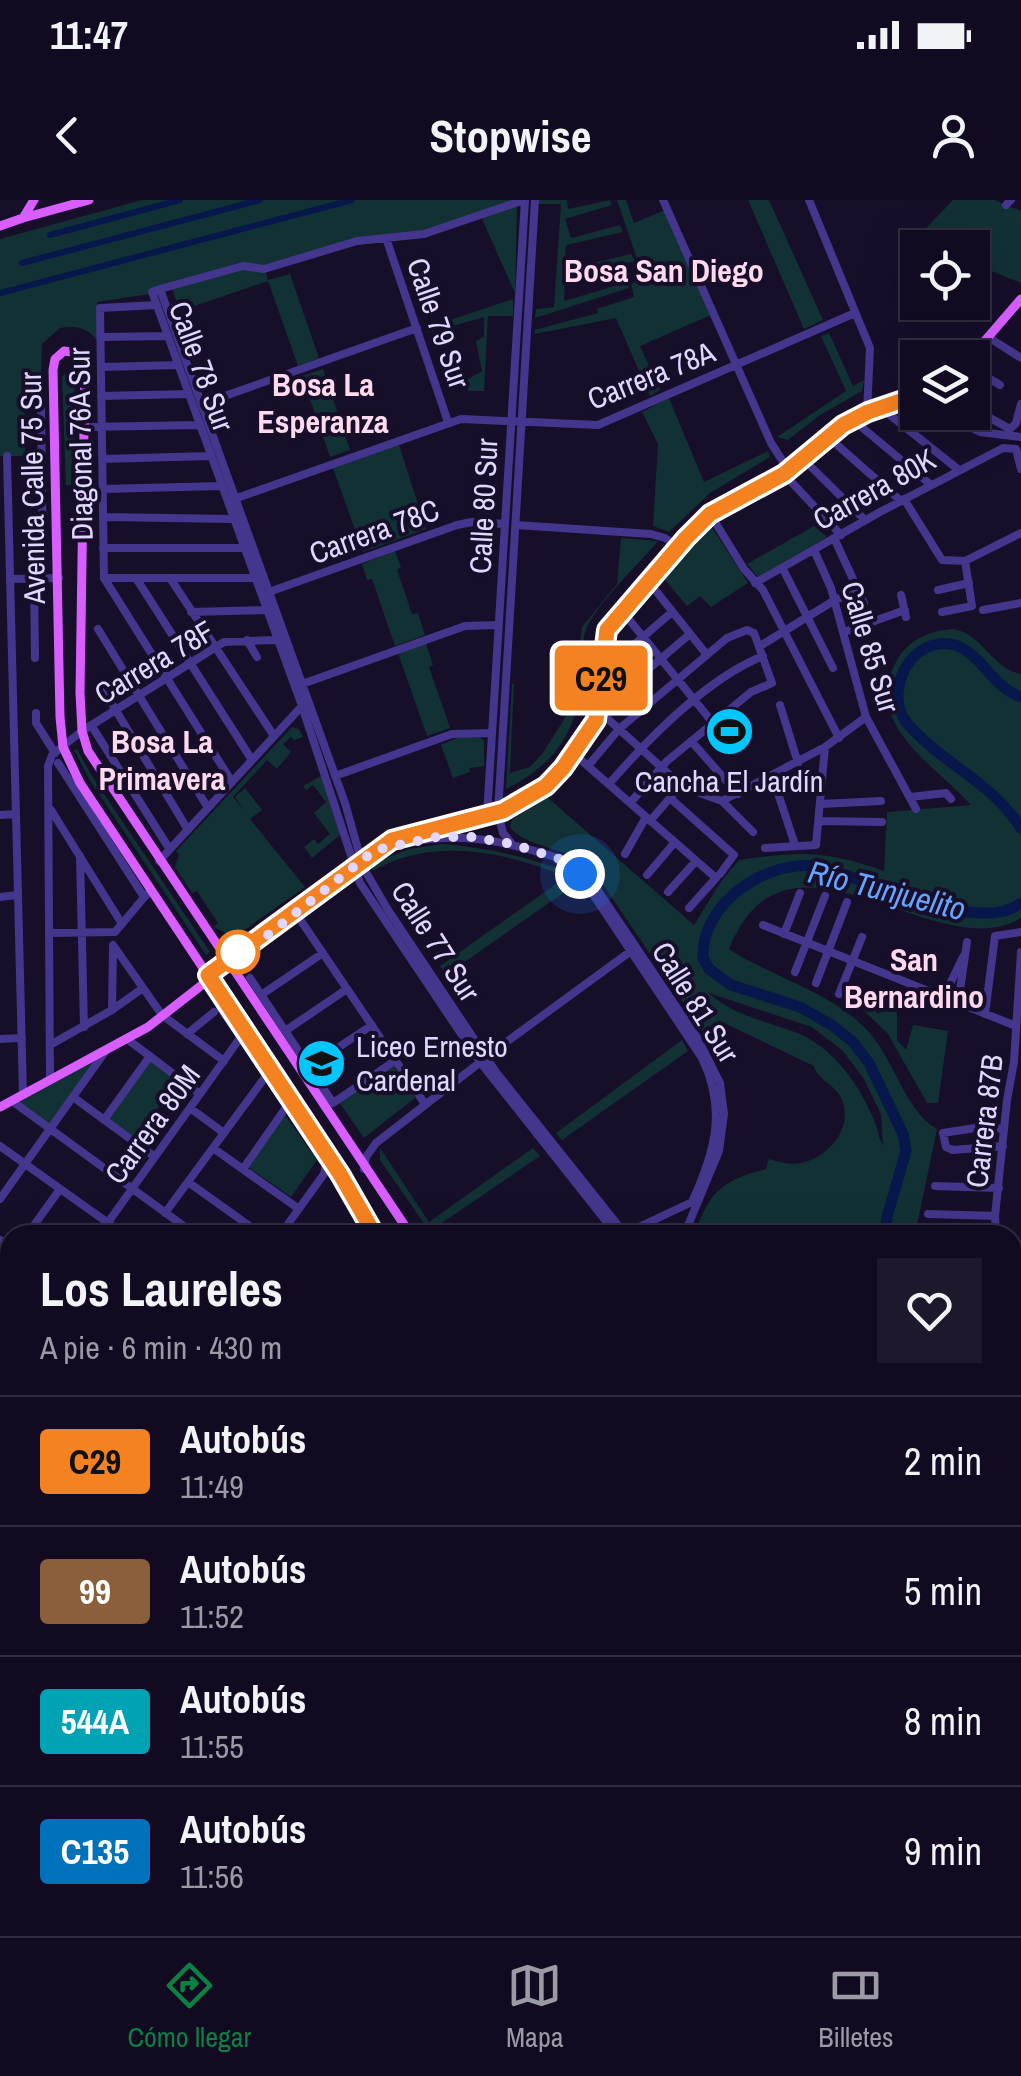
<!DOCTYPE html>
<html lang="es">
<head>
<meta charset="utf-8">
<style>
	body { margin:0; font-family:"Archivo Narrow",sans-serif; background:#1e182d; color:#f1f3f6; height:100vh; display:flex; flex-direction:column; font-size:38px; white-space:nowrap }
	* { box-sizing:border-box; margin:0 }
	p { font-size:32px; color:#9c9aa5 }
	.icon { flex:none; width:55px; height:55px; fill:none; stroke:currentColor; stroke-width:2; stroke-linecap:round; stroke-linejoin:round }
	.map { position:relative; flex:1; overflow:hidden }
	.sheet { position:absolute; left:0px; top:1025px; width:1022px; height:712px; display:flex; flex-direction:column; background:#110a20; border-radius:30px 30px 0 0; box-shadow:0 10px 40px #0002,0 0 0 2px #302b3e }
	.sheet>* { flex:none }
	.badge { padding:0 20px; border-radius:8px; font-size:35px; line-height:65px }
	.buttons { position:absolute; left:900px; top:30px; display:grid; gap:20px }
	.buttons a { display:grid; place-items:center; width:90px; height:90px; border-radius:0px; background:#110a20; box-shadow:0 10px 40px #0002,0 0 0 2px #302b3e; font-size:50px }
	.you { position:absolute; width:50px; height:50px; margin:-25px; border:8px solid #fff; border-radius:50%; background:#1a73e8; box-shadow:0 0 0 15px #1a73e833 }
	.map>.badge { position:absolute; translate:-50% -50%; box-shadow:0 0 0 5px #fff }
	.round { display:grid; place-items:center; flex:none; width:105px; height:105px; border-radius:0px; background:#1e182d }
	.summary { display:flex; align-items:center; justify-content:space-between; height:170px; padding:0 40px }
	h1 { font-size:48px; font-weight:700; line-height:75px }
	ul { padding:0; list-style:none }
	li { display:flex; align-items:center; gap:30px; height:130px; padding:0 40px; border-top:2px solid #302b3e }
	li div { flex:1 }
	li b { display:block; font-size:38px }
	li em { font-style:normal }
	li .badge { min-width:110px; font-weight:700; text-align:center }
	.status { display:flex; justify-content:space-between; align-items:center; height:70px; padding:0 50px; background:#110a20; direction:ltr }
	.status svg { height:28px; fill:currentColor }
	header { display:flex; justify-content:space-between; align-items:center; height:130px; padding:0 40px; background:#110a20; font-size:45px; font-weight:700 }
	.tab-bar { display:flex; justify-content:space-around; align-items:center; height:140px; border-top:2px solid #302b3e; background:#110a20; font-size:28px; color:#9c9aa5 }
	.tab-bar a { display:grid; justify-items:center; gap:5px }
	.tab-bar .on { color:#0b8043 }
	.map>svg:first-child { display:block }
	.green { fill:#113135; fill-rule:evenodd }
	.lines { fill:none; stroke-linecap:round; stroke-linejoin:round }
	.canal { stroke:#07174b; stroke-width:6 }
	.river { stroke:#07174b; stroke-width:11 }
	.minor { stroke:#44368c; stroke-width:8 }
	.major { stroke:#d85eff; stroke-width:9 }
	.line-casing { stroke:#fff; stroke-width:22 }
	.line { stroke:#f58220; stroke-width:15 }
	.walk { stroke:#e1d7ff; stroke-width:10; stroke-dasharray:0 18 }
	.stop-dot { fill:#fff; stroke:#f58220; stroke-width:5 }
	.labels { text-anchor:middle; dominant-baseline:central; stroke-width:8; stroke-linejoin:round; paint-order:stroke }
	.street-label { font-size:30px; fill:#e1d7ff; stroke:#170e2a }
	.poi-label { font-size:30px; fill:#e1d7ff; stroke:#170e2a }
	.neighbourhood-label { font-size:32px; font-weight:bold; fill:#ffd9ed; stroke:#170e2a }
	.water-label { font-size:32px; font-style:italic; fill:#65a4ff; stroke:#170e2a }
</style>
</head>
<body>
<div class="status"><b>11:47</b><svg viewBox="0 0 49 12"><path d="M0 12V9h3v3zM5 12V6h3v6zM10 12V3h3v9zM15 12V0h3v12zM26 1h20v11H26zM47 4h2v5h-2z"/></svg></div>
<header><svg class="icon" aria-label="back" viewBox="0 0 24 24"><path d="M15 5l-7 7 7 7"/></svg>Stopwise<svg class="icon" aria-label="person" viewBox="0 0 24 24"><circle cx="12" cy="8" r="4"/><path d="M4 21q1-7 8-7t8 7"/></svg></header>
<div class="map">
<svg width="1021" height="1736" viewBox="0 0 1021 1736">
	<rect width="100%" height="100%" fill="#170e2a"/>
	<!-- green -->
	<path class="green" d="M142,0H518L425,34L367,39L265,70L268,80L290,74L319,158L298,166L268,81L180,111L171,86L144,95L97,102L98,143C90,128 77,125 60,128L42,144L41,173H24L25,256H0V39Z
		M537,0H567L568,9L610,0L612,5L565,19L571,38L620,25L623,32L566,45L564,70L631,54L635,61L565,78L564,101L628,82L629,88L535,118L536,109L554,107L561,4H538Z
		M617,0H626L634,23L665,10L711,115L640,146L660,190L650,196L616,118L535,134L534,130L598,113L597,109L634,97L631,84L644,79Z
		M748,0H769L823,120L804,129Z
		M953,0H994L1021,11V83L973,64L972,48L928,47L913,42Z
		M517,4L515,93L482,19Z
		M513,99V116H488L484,191H468L465,181L482,171L476,141L484,137V117L427,133L426,128Z
		M829,133L853,186L864,180L862,191L820,215L788,240L777,237L846,191L821,136Z
		M323,169L350,250L330,257L302,176Z
		M69,170L75,177L71,285H66L62,177Z
		M669,198L704,282L768,251L770,257L710,293L669,332L653,326L658,244L642,212Z
		M399,245L426,329L363,352L333,268Z
		M709,323L748,383L711,407L700,396L687,406L661,375Z
		M814,326L827,337L758,377L747,364Z
		M621,338L658,341C637,366 603,397 588,425C581,438 583,457 582,472C578,529 559,562 506,589L512,484L514,483L510,573L530,567L542,554L572,507L582,427L617,384Z
		M395,351L401,367L397,370L412,414L418,413L425,435L395,446L372,379L367,380L362,364Z
		M953,429C983,434 992,469 1021,474V718C936,770 787,603 729,749C772,777 828,791 865,828C893,855 905,912 937,929L915,1035H694C709,992 722,980 766,969L769,959C779,962 790,965 801,963C830,957 856,925 840,896C833,883 816,879 814,866L724,823L706,836L589,664C569,649 518,645 510,626L512,620L547,597L694,725L720,683L739,660C800,651 826,650 884,671L887,612L971,605C933,563 858,521 899,457C911,438 931,431 953,429ZM709,793L812,827L842,850L864,879L881,914L883,946C880,941 878,932 876,925C861,887 834,847 795,832C766,821 732,815 709,793Z
		M426,443L433,465L429,467L450,528L427,536L398,453Z
		M292,527L299,529L303,537L294,540L291,537L283,544L291,552L277,569L267,560L233,597L243,609L235,597L245,588L262,610L250,619L305,687L239,734H228L214,727L218,723L197,691L192,693L175,667L179,655L176,651Z
		M480,537L484,541V566L469,568L470,572L453,578L441,545L457,538Z
		M77,549L92,576L210,752L206,755L89,579L74,550Z
		M321,576L340,635L312,658L304,647L314,639L318,644L330,634L314,613L326,602L313,585L306,590L303,586Z
		M443,644C488,648 528,657 570,673L567,677L576,684L446,775L440,766L566,677C507,652 432,636 373,671L371,664L409,649Z
		M859,791L871,797L870,807L879,814L884,801L897,806V840L906,850L913,825L948,831L938,903H927L888,834L854,801Z
		M682,840L688,851L562,940L556,933Z
		M151,859L179,879L135,940L107,919Z
		M95,860L49,926L18,903Z
		M394,866L415,898L364,938L339,902Z
		M285,915L317,960L291,997L248,967Z
		M380,948L429,1022L533,948L540,956L433,1029L436,1035H432L429,1023L425,1025L380,960Z
		M1013,1112L1021,1121V1353L1012,1352Z"/>
	<g class="lines">
		<!-- canal -->
		<path class="canal" d="M50,35L180,0
			M22,63L260,0
			M0,93L352,0"/>
		<!-- river -->
		<path class="river" d="M1021,497C993,488 982,454 955,445C942,441 928,445 918,453C899,468 890,502 907,523C941,563 992,582 1021,628
			M885,1035L887,1017L906,951L903,934L869,863L853,842L833,826L800,807L731,785L709,769L703,758C701,702 767,659 820,666C867,680 979,736 1021,703
			M1012,1177L1021,1187
			M1012,1331L1021,1332
			M634,1736L635,1728"/>
		<!-- minor -->
		<path class="minor" d="M663,0L771,243L789,271
			M809,0L870,148L867,212
			M1006,5L1011,0
			M386,38L448,222
			M160,89L243,66L264,69L357,41L424,34L524,0
			M101,137L168,136
			M988,137L1021,158
			M101,167L178,165
			M972,168L1000,185
			M101,196L188,194
			M41,199L43,379
			M202,204L417,128
			M880,207L959,270
			M972,208L1010,229L1016,223L1021,204
			M941,212L980,232L1021,237
			M852,219L931,285
			M85,227L199,225
			M828,237L901,301
			M7,256L23,895
			M102,259L210,256
			M803,259L865,320
			M784,274L841,335
			M103,289L221,286
			M904,299L942,360L965,361L1021,333
			M231,300L461,219L598,225L855,113
			M710,314L744,369L763,390L839,538
			M103,317L233,319
			M516,325L651,334L665,338L678,347
			M834,338L864,403
			M103,348H243
			M814,350L831,388L866,517L916,609
			M783,369L833,468
			M104,378L100,108L157,105
			M104,378L232,582
			M104,378H254
			M136,378L252,560
			M170,378L274,536
			M11,379L59,378
			M34,379L35,458
			M648,381L707,455
			M755,383L880,312L1003,248L1016,249L1021,269
			M938,390L969,383
			M266,393L457,325L472,322L504,324
			M901,395L906,417
			M983,410L1021,403
			M622,411L713,523
			M191,412L265,410
			M942,412L972,406L965,361
			M98,429L208,608
			M844,432L905,410
			M690,434L599,511L671,576L689,589L722,601L753,632
			M247,440L257,457
			M760,446L835,400L859,390
			M601,473L672,412
			M100,484L188,630
			M302,484L465,426L498,425
			M780,505L798,563
			M36,513V523L55,553
			M91,525L167,645
			M691,541L738,594
			M574,554L716,678L689,708
			M58,563L144,697
			M588,566L619,529L727,438L747,430L754,433L772,483L751,492L667,561L630,603
			M772,575L795,645
			M335,576L452,534L492,533
			M609,584C648,539 708,478 763,456
			M910,597L946,593L951,599
			M670,598L734,655L720,674
			M722,601L825,547L866,517
			M821,604L881,601
			M51,610L122,724
			M0,615L16,614
			M487,615L525,0
			M650,621L681,585
			M819,621L882,622
			M512,644L503,633L498,612L535,0
			M384,647C444,633 483,635 542,653C558,658 573,662 586,673L698,839L720,883L724,914L719,951L684,1035
			M765,648L816,645L825,547
			M625,654L646,617
			M80,656L84,827
			M159,661L302,506
			M576,669L702,858C727,910 715,952 692,1002L622,1035
			M647,675L675,642
			M668,692L696,661
			M0,697L18,695
			M295,712L425,904
			M763,725L1016,826
			M49,733L115,732L147,694
			M784,734L800,693
			M113,745L162,815L224,861
			M795,772L825,696
			M250,778L333,903L396,860
			M816,783L847,702
			M839,794L862,737
			M261,795L323,753
			M943,798L963,757
			M958,804L967,742
			M220,807L287,906L243,969
			M112,810L113,747
			M985,814L995,736L1021,732
			M285,831L347,789
			M187,834L214,812
			M0,839L22,838
			M127,839L200,894
			M50,845L112,810L143,788
			M309,867L372,825
			M50,880L48,566L52,555L82,531L224,442L276,440
			M73,897L155,957
			M12,901L196,1035
			M190,908L224,933
			M104,920L150,856
			M0,946L125,1035
			M1003,946L953,950L946,947L943,933L982,927L1004,929
			M213,948L299,1009
			M364,969L366,957L376,943L505,843L631,751
			M188,982L262,1035
			M935,986L999,988
			M0,999L105,852
			M165,1013L266,876
			M928,1014L995,1016
			M27,1035L60,989
			M99,1035L240,838
			M167,1035L177,1021
			M280,1035L324,974L328,955
			M330,1035L336,1028
			M617,1035L480,862L360,683L302,506L152,92L160,89L345,603L363,667L388,710L496,872L625,1034
			M996,1035L995,1016L1007,900L1014,862L1021,752
			M0,1040L10,1047
			M1012,1059L1021,1070
			M0,1090L10,1097
			M0,1141L10,1149
			M0,1174L10,1160
			M0,1246L10,1232
			M0,1283L10,1290
			M0,1355L9,1344
			M1012,1421L1021,1420
			M0,1427L10,1413
			M0,1460L10,1462
			M0,1503L10,1490
			M1012,1527L1021,1428
			M1012,1539V1601
			M0,1579L10,1565
			M0,1618L10,1620
			M1013,1628L1021,1655
			M0,1661L10,1664
			M1012,1694L1021,1697
			M0,1699L10,1702
			M378,1728L390,1736
			M760,1728L766,1736
			M804,1734L835,1736
			M5,1736L10,1720
			M106,1736L108,1728
			M145,1736L148,1728
			M599,1736L601,1728
			M655,1736L657,1728
			M689,1736L690,1728
			M923,1736L977,1728"/>
		<!-- major -->
		<path class="major" d="M23,18L89,0
			M0,26L23,18L34,0
			M970,158L1021,99
			M0,907L148,827L375,650L404,635L509,609L553,581L584,539L599,511L602,457L607,429L685,338L710,314L784,274L843,225L867,212L918,195
			M375,1035L340,974L80,583L63,547L60,517L53,170L55,159L64,151L78,153L85,164L80,493L82,531L88,551L411,1035
			M205,1728L209,1736
			M227,1728L230,1736"/>
	</g>
	<g class="lines">
		<defs>
			<path id="line" d="M375,1035L340,974L208,775L392,640L503,611L546,586L563,568L596,520L607,430L686,338L710,314L784,274L843,225L868,212L918,195"/>
		</defs>
		<!-- line casing -->
		<use href="#line" class="line-casing"/>
		<!-- line -->
		<use href="#line" class="line"/>
		<!-- walk -->
		<path class="walk" d="M238,752H245L264,738L375,650L437,637H472L512,644L566,661L574,665L580,674"/>
	</g>
	<!-- icons -->
	<defs>
		<symbol id="stadium-disc" viewBox="-11 -11 22 22"><circle r="9.5" fill="#03c6ff" stroke="#170e2a"/><path d="M0-5a6.5 5 0 1 0 0 10a6.5 5 0 1 0 0-10ZM-3.5-1.8h7v3.6h-7Z" fill="#111"/></symbol>
		<symbol id="university-disc" viewBox="-11 -11 22 22"><circle r="9.5" fill="#03c6ff" stroke="#170e2a"/><path d="M0-5L7-2L0 1L-7-2ZM-4 1L0 2.5L4 1V4Q0 6-4 4Z" fill="#111"/></symbol>
	</defs>
	<g fill-rule="evenodd">
		<use href="#stadium-disc" x="702" y="504" width="55" height="55"/>
		<use href="#university-disc" x="294" y="836" width="55" height="55"/>
	</g>
	<!-- markers -->
	<circle class="stop-dot" cx="238" cy="752" r="20"/>
	<g class="labels">
		<!-- street labels -->
		<g class="street-label">
			<text transform="translate(439 123) rotate(71)">Calle 79 Sur</text>
			<text transform="translate(202 166) rotate(70)">Calle 78 Sur</text>
			<text transform="translate(651 175) rotate(-22)">Carrera 78A</text>
			<text transform="translate(80 244) rotate(-91)">Diagonal 76A Sur</text>
			<text transform="translate(32 288) rotate(-91)">Avenida Calle 75 Sur</text>
			<text transform="translate(874 289) rotate(-29)">Carrera 80K</text>
			<text transform="translate(483 306) rotate(-87)">Calle 80 Sur</text>
			<text transform="translate(374 331) rotate(-20)">Carrera 78C</text>
			<text transform="translate(871 447) rotate(73)">Calle 85 Sur</text>
			<text transform="translate(154 462) rotate(-31)">Carrera 78F</text>
			<text transform="translate(436 741) rotate(57)">Calle 77 Sur</text>
			<text transform="translate(696 802) rotate(58)">Calle 81 Sur</text>
			<text transform="translate(984 921) rotate(-83)">Carrera 87B</text>
			<text transform="translate(152 924) rotate(-54)">Carrera 80M</text>
		</g>
		<!-- poi labels -->
		<g class="poi-label">
			<text x="729" y="581">Cancha El Jardín</text>
			<text x="356" y="846" text-anchor="start">Liceo Ernesto<tspan x="356" dy="34">Cardenal</tspan></text>
		</g>
		<!-- neighbourhood labels -->
		<g class="neighbourhood-label">
			<text x="664" y="70">Bosa San Diego</text>
			<text x="323" y="184">Bosa La<tspan x="323" dy="37">Esperanza</tspan></text>
			<text x="162" y="541">Bosa La<tspan x="162" dy="37">Primavera</tspan></text>
			<text x="914" y="759">San<tspan x="914" dy="37">Bernardino</tspan></text>
		</g>
		<!-- water labels -->
		<g class="water-label">
			<text transform="translate(887 690) rotate(14)">Río Tunjuelito</text>
		</g>
	</g>
</svg>
<div class="buttons">
<a><svg class="icon" aria-label="locate" viewBox="0 0 24 24"><circle cx="12" cy="12" r="6"/><path d="M12 2v4M12 18v4M2 12h4M18 12h4"/></svg></a>
<a><svg class="icon" aria-label="layers" viewBox="0 0 24 24"><path d="M12 4l9 5-9 5-9-5zM3 14l9 5 9-5"/></svg></a>
</div>
<div class="you" style="left:580px;top:674px"></div>
<b class="badge" style="left:601px;top:478px;background:#f58220;color:#111">C29</b>
<section class="sheet">
<div class="summary"><div><h1>Los Laureles</h1><p>A pie · 6 min · 430 m</p></div><a class="round"><svg class="icon" aria-label="heart" viewBox="0 0 24 24"><path d="M12 20l-8-8c-3-5 5-10 8-4 3-6 11-1 8 4z"/></svg></a></div>
<ul>
<li><span class="badge" style="background:#f58220;color:#111">C29</span><div><b>Autobús</b><p>11:49</p></div><em>2 min</em></li>
<li><span class="badge" style="background:#8b5e3c;color:#fff">99</span><div><b>Autobús</b><p>11:52</p></div><em>5 min</em></li>
<li><span class="badge" style="background:#00a3b4;color:#fff">544A</span><div><b>Autobús</b><p>11:55</p></div><em>8 min</em></li>
<li><span class="badge" style="background:#0072bc;color:#fff">C135</span><div><b>Autobús</b><p>11:56</p></div><em>9 min</em></li>
</ul>
</section>
</div>
<nav class="tab-bar">
<a class="on"><svg class="icon" aria-label="directions" viewBox="0 0 24 24"><path d="M12 3l9 9-9 9-9-9zM9 14v-3h6M13 9l2 2-2 2"/></svg>Cómo llegar</a>
<a><svg class="icon" aria-label="map" viewBox="0 0 24 24"><path d="M3 6l6-2 6 2 6-2v14l-6 2-6-2-6 2zM9 4v14M15 6v14"/></svg>Mapa</a>
<a><svg class="icon" aria-label="tickets" viewBox="0 0 24 24"><path d="M3 7h18v10H3zM15 7v10"/></svg>Billetes</a>
</nav>
</body>
</html>
